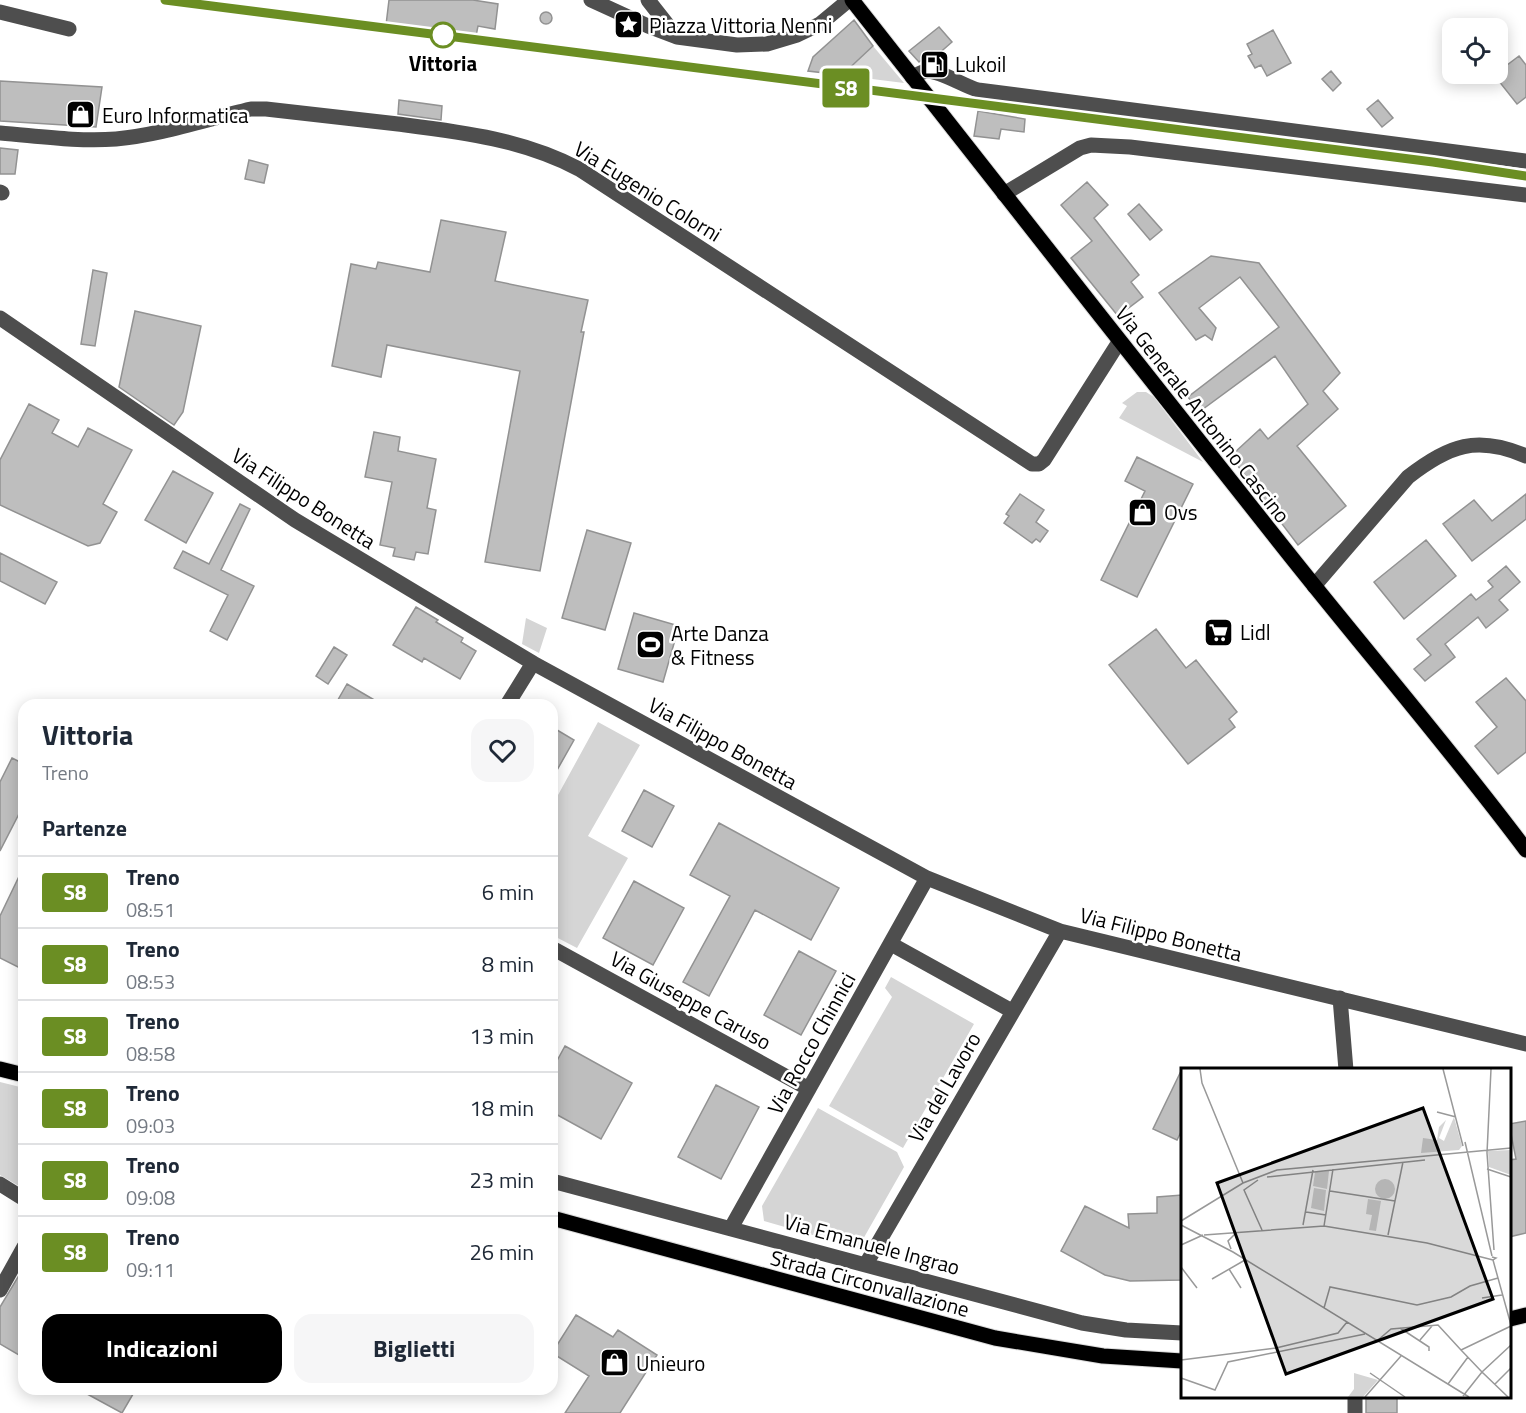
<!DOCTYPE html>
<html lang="it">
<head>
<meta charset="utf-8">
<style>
	body { margin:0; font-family:"Titillium Web",sans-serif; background:#f6f6f7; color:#1f2937; height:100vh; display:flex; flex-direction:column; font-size:22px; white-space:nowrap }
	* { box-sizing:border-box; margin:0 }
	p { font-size:20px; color:#747a83 }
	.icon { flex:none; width:33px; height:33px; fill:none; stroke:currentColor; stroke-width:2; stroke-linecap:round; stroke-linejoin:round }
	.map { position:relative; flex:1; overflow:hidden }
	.sheet { position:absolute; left:18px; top:699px; width:540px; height:696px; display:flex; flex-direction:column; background:#fff; border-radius:18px; box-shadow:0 3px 15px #0003 }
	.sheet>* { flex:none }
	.badge { padding:0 12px; border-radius:4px; font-size:21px; line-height:39px }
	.controls { position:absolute; left:1442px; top:18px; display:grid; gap:12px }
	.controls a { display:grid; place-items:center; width:66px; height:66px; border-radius:12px; background:#fff; box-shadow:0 3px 15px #0003; font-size:30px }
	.map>.badge { position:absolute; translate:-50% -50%; box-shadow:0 0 0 3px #fff }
	h2 { padding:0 24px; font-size:22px; line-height:54px }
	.round { display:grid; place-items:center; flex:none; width:63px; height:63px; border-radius:18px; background:#f6f6f7 }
	.head { display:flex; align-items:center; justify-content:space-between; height:102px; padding:0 24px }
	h1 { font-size:28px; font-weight:700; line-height:45px }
	.cta { display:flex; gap:12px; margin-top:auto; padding:12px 24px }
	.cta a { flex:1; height:69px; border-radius:18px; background:#000; color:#fff; font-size:24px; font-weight:700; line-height:69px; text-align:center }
	.cta a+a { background:#f6f6f7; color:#1f2937 }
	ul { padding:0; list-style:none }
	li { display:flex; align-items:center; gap:18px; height:72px; padding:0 24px; border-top:2px solid #e0e1e3 }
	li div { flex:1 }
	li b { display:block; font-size:22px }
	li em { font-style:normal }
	li .badge { min-width:66px; font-weight:700; text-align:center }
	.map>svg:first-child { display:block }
	.green { fill:#d5d5d5 }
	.building { fill:#bebebe; stroke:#929292; stroke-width:1.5 }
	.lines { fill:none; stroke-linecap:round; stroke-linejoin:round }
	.major-casing { stroke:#dbdbdb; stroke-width:17 }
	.minor { stroke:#4e4e4e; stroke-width:15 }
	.major { stroke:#000; stroke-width:15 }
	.rail-casing { stroke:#000; stroke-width:7 }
	.rail { stroke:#fff; stroke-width:4.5; stroke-dasharray:14; stroke-linecap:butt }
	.line-casing { stroke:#fff; stroke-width:14 }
	.line { stroke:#6b8e23; stroke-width:9 }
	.stop-dot { fill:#fff; stroke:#6b8e23; stroke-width:3 }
	.labels { text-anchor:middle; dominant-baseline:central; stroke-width:5; stroke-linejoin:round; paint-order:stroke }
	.poi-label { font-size:21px; fill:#000; stroke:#fff; text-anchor:start }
	.stop-label { font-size:21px; font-weight:bold; fill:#000; stroke:#fff }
	.street-label { font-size:21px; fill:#000; stroke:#fff }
	.inset-road { fill:none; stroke:#999; stroke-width:1.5 }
	.view { fill:#000; fill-opacity:0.15; stroke:#000; stroke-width:3 }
	.inset-edge { fill:none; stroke:#000; stroke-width:3 }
</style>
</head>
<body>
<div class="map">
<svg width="1526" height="1413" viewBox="0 0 1526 1413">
	<rect width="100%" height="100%" fill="#fff"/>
	<!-- green -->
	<path class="green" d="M873,46L904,83L840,75L842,69L846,71Z
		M1137,392H1146L1154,397L1203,462L1119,418L1127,406L1122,403Z
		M526,618L547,628L539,653L522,644Z
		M598,722L640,745L588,836L628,858L577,948L552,935V806Z
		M891,977L974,1024L903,1148L829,1106L892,997L885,988Z
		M0,1082L24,1088V1189L0,1175Z
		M818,1108L897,1152L904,1167L858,1248L764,1221L762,1206Z"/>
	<!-- building -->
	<path class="building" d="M389,0H473L498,4L495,29L478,26L476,36L386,25Z
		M540 18a6 6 0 1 1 12 0a6 6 0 1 1-12 0Z
		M854,20L873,46L842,75L808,71L813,57Z
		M939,27L952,42L936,56L932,51L919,62L909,51Z
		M1273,30L1291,63L1267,76L1261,65L1255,68L1248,56L1252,54L1247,44Z
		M1519,56L1526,65V97L1517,104L1494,75Z
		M1331,71L1341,83L1333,91L1322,79Z
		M0,81L102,87L96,127L0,121Z
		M399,100L442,106L441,120L398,114Z
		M1378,100L1393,118L1382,127L1367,109Z
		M978,111L1025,119L1024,132L1001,129L999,139L974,136Z
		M0,148L18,150L15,174H0Z
		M249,160L268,165L264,183L245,179Z
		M1087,182L1108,205L1094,218L1139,275L1131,282L1143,297L1118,316L1071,258L1092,241L1061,205Z
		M1139,204L1162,230L1150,240L1128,214Z
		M441,220L506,232L495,281L588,300L581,332H584L540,571L485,562L520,371L387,345L381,377L332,366L351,264L376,269L378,262L430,272Z
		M1211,256L1259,263L1340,373L1323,391L1338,409L1297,446L1346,506L1298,545L1238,466L1242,462L1234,453L1260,429L1268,439L1308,404L1275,356L1199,412L1188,397L1279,327L1240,277L1199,308L1216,328L1212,340L1205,335L1196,340L1159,293Z
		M93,270L107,273L95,346L81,344Z
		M135,311L201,326L183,412L174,425L119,387Z
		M29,404L59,420L52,433L78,447L88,428L132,450L103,504L117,512L100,543L88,546L0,505V460Z
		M374,432L400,437L398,451L436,459L427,508L436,510L428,554L416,552L414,560L393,556L395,548L380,545L392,482L365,477Z
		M1137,457L1193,484L1137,597L1101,580L1145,491L1125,481Z
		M173,471L213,493L186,543L145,520Z
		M1020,494L1044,510L1036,522L1048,531L1040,542L1036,539L1032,543L1004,523L1009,516L1006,514Z
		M1526,494V519L1472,561L1443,524L1474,500L1492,521Z
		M240,504L250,509L221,570L254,586L227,640L210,631L228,595L174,568L183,551L209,564Z
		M587,530L631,543L605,630L562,618Z
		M1426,540L1456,576L1404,619L1374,582Z
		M0,553L57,582L45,604L0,581Z
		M1506,566L1520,582L1499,600L1508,610L1486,628L1478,617L1445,644L1455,657L1425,681L1414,669L1431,655L1417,639L1471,594L1476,600L1493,587L1488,581Z
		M416,607L438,620L436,622L463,638L461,642L476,651L460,679L424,658L422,662L393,645Z
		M634,613L679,626L663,682L618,669Z
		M1156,629L1186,668L1196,660L1237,712L1229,719L1235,727L1188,764L1109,665Z
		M334,647L347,655L328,684L316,676Z
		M1506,678L1526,701V752L1498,774L1475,746L1497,727L1476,702Z
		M347,684L383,705H335Z
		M552,727L574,740L552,779Z
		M12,758L24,764V804L0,851V782Z
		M644,790L674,806L652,847L622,831Z
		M719,823L839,888L811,940L755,910L709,996L683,982L730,896L690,875Z
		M24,866V970L0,958V916Z
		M634,881L684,908L653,965L603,938Z
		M799,951L836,971L801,1035L764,1015Z
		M565,1046L632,1083L601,1139L552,1112V1070Z
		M1182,1069V1130L1177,1140L1153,1129Z
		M716,1085L759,1107L721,1179L678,1157Z
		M1526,1121V1233L1509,1237V1160L1516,1159L1509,1124Z
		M1182,1195V1280L1130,1281L1105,1275L1061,1251L1085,1206L1129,1228L1128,1214L1157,1213V1197Z
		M24,1267V1358L0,1344V1307Z
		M576,1315L613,1337L618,1330L657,1355L620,1413H565L589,1376L552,1353Z
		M78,1389H136L122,1413Z
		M1397,1397V1413H1366V1399Z"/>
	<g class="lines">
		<defs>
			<path id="major" d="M852,0C996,183 1139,366 1284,548C1364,649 1449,747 1526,850
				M0,1069L24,1075
				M552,1218L995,1338L1103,1356L1182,1361
				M1510,1319L1526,1315"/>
		</defs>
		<!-- major casing -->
		<use href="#major" class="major-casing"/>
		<!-- minor -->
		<path class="minor" d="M591,0L648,26L677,37L737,45L767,44L797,35L820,24L849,0
			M648,0L677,37
			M0,12L69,29
			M912,77C916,75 922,72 926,71C939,70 964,86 978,90L1526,161
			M0,133C38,136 78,142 116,139C161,135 207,119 251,109H266C310,114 354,119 398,124C461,132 522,139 579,169L1032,464H1039L1044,460L1119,342
			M0,192L2,193
			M1004,194L1080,148L1091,145L1130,147L1526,195
			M0,318L295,520L533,663L927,878L1060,931L1526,1044
			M1314,586L1408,477C1449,445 1477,435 1526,456
			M507,705L533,663
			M891,944L1012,1011
			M552,948L809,1089
			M1340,998L1346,1070
			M552,1181L1082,1323L1126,1330L1182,1333
			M0,1184L24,1199
			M731,1228L927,878
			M866,1264L1060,931
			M0,1290L24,1247
			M1355,1396V1413"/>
		<!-- major -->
		<use href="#major" class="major"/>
		<defs>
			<path id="rail" d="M165,0L1433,162L1526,176"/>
		</defs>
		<!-- rail casing -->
		<use href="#rail" class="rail-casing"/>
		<!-- rail -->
		<use href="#rail" class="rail"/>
	</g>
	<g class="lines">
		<defs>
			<path id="line" d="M165,0L1433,162L1526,176"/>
		</defs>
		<!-- line casing -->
		<use href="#line" class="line-casing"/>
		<!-- line -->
		<use href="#line" class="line"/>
	</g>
	<!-- icons -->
	<defs>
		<symbol id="sight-square" viewBox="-11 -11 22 22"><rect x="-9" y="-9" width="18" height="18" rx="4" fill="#000" stroke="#fff"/><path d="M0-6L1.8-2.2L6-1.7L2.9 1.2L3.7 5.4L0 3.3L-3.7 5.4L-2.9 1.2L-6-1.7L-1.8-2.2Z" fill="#fff"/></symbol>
		<symbol id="fuel-square" viewBox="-11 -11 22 22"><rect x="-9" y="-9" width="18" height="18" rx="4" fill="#000" stroke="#fff"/><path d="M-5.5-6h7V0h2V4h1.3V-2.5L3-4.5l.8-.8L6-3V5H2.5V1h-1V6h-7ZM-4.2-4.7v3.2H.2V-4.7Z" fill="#fff"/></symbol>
		<symbol id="shop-square" viewBox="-11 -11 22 22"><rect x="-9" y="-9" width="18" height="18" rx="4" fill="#000" stroke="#fff"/><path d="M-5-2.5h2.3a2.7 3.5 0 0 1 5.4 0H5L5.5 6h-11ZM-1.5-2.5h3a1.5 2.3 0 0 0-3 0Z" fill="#fff"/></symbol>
		<symbol id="supermarket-square" viewBox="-11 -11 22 22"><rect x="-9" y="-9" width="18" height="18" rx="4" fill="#000" stroke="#fff"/><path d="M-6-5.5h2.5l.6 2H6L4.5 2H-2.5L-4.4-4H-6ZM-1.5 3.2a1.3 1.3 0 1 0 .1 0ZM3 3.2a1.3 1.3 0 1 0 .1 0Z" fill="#fff"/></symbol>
		<symbol id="stadium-square" viewBox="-11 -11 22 22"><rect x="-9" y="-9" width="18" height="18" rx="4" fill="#000" stroke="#fff"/><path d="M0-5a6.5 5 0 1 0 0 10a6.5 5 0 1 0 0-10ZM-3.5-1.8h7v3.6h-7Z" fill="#fff"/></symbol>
	</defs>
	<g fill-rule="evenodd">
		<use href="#sight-square" x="612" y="8" width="33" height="33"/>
		<use href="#fuel-square" x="918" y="48" width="33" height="33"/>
		<use href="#shop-square" x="64" y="98" width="33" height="33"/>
		<use href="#shop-square" x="1126" y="496" width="33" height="33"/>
		<use href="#supermarket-square" x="1202" y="616" width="33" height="33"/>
		<use href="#stadium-square" x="634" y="628" width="33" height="33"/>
		<use href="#shop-square" x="598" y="1346" width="33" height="33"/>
	</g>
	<!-- markers -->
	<circle class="stop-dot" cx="443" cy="35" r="12"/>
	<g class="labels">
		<!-- poi labels -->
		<g class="poi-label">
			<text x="649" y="25">Piazza Vittoria Nenni</text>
			<text x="955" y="64">Lukoil</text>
			<text x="102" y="115">Euro Informatica</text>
			<text x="1164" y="512">Ovs</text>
			<text x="1240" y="632">Lidl</text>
			<text x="671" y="633">Arte Danza<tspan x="671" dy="24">&amp; Fitness</tspan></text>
			<text x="636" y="1363">Unieuro</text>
		</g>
		<!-- stop labels -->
		<g class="stop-label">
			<text x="443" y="63">Vittoria</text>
		</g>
		<!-- street labels -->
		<g class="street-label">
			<text transform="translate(648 191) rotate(32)">Via Eugenio Colorni</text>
			<text transform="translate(1203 414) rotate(52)">Via Generale Antonino Cascino</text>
			<text transform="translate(304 498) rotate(33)">Via Filippo Bonetta</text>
			<text transform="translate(723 743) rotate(29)">Via Filippo Bonetta</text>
			<text transform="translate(1161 934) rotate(14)">Via Filippo Bonetta</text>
			<text transform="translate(691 1000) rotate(29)">Via Giuseppe Caruso</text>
			<text transform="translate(811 1043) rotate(-61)">Via Rocco Chinnici</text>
			<text transform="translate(944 1087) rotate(-60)">Via del Lavoro</text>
			<text transform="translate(872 1244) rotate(15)">Via Emanuele Ingrao</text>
			<text transform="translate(870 1283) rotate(15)">Strada Circonvallazione</text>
		</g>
	</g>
	<!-- overview -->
	<g transform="translate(1181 1068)">
		<rect width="330" height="330" fill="#fff"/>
		<path d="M273,49L281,78L278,82L240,85L242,70L256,72L258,59L265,52L258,70L263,73ZM330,82V107L308,99L307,83ZM148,103L146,121L132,118L134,104ZM194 121a10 10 0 1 1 20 0a10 10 0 1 1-20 0ZM133,120L145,122L143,143L130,140ZM187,131L200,133L195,163L188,162L191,147L185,146ZM173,305L197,312L182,329H167L173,321Z" fill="#d5d5d5"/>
		<path class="inset-road" d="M19,1L21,15L62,115M262,1L282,78M310,1L306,85L313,182M256,44L275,49M284,74L311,188M306,101L330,109M86,109L244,92M77,112L63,122L81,162M149,123L214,133M125,144L145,147M0,153L62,115L96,102L330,80M0,157L52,184L288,329M122,157L132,102M143,158L152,101M23,167L143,158L246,175L312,192M207,167L222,94M0,177L22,167M50,181L47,173L54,166M311,189L315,190L312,192L330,257M0,199L16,220M48,201L60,220M31,211L64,192M301,230L321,227M143,240L149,219L236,237L270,229L289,218L317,210M219,260L248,279V283M197,272L210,261L257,257L280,282M239,272L251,258M0,292L95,280L157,265L166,254M189,305L224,329M0,310L34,322L47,294L184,266M267,316L287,289M314,316L330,300M282,328L301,304L280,282L330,258M184,329L220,288M327,329L301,304L330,277"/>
		<path class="view" d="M242,40L312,231L105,306L36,115Z"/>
		<rect width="330" height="330" class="inset-edge"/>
	</g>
</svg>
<div class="controls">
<a><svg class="icon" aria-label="locate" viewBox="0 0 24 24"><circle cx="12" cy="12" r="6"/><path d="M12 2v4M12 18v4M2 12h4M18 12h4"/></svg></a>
</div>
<b class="badge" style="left:846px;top:88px;background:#6b8e23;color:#fff">S8</b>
<section class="sheet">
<div class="head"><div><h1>Vittoria</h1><p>Treno</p></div><a class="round"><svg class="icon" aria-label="heart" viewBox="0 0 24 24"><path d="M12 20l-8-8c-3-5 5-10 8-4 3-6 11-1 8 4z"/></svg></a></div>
<h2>Partenze</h2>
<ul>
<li><span class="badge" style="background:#6b8e23;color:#fff">S8</span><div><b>Treno</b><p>08:51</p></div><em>6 min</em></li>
<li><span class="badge" style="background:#6b8e23;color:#fff">S8</span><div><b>Treno</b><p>08:53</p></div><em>8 min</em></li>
<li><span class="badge" style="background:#6b8e23;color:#fff">S8</span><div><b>Treno</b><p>08:58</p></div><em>13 min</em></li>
<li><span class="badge" style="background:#6b8e23;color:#fff">S8</span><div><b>Treno</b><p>09:03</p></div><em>18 min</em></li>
<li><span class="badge" style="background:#6b8e23;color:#fff">S8</span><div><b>Treno</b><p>09:08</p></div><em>23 min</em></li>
<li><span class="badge" style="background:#6b8e23;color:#fff">S8</span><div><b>Treno</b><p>09:11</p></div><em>26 min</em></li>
</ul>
<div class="cta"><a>Indicazioni</a><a>Biglietti</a></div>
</section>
</div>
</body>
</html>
